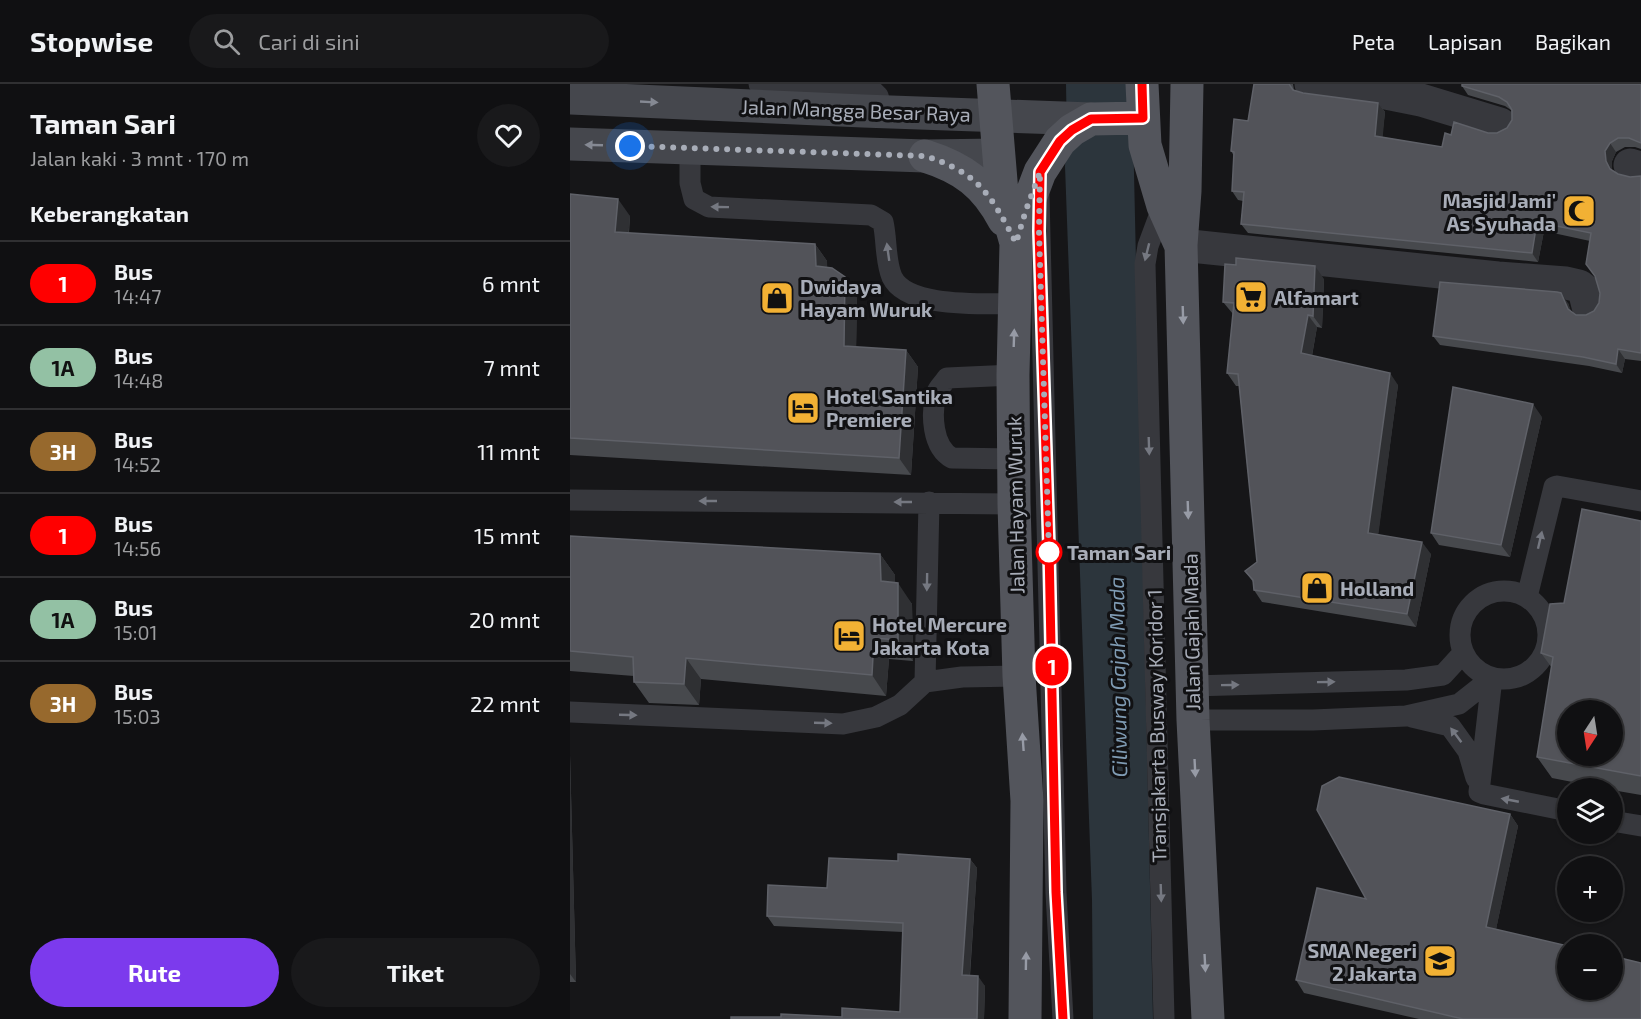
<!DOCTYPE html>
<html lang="id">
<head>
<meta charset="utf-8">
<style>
	body { margin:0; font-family:"Exo 2",sans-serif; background:#19191b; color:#f1f3f6; height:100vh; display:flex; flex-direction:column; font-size:22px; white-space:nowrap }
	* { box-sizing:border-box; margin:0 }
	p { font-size:20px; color:#9c9d9f }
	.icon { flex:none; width:33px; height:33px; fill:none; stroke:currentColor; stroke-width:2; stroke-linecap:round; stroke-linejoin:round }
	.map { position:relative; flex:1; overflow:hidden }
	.drawer { display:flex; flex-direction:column; background:#101012; width:570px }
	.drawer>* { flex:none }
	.badge { padding:0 12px; border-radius:20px; font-size:21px; line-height:39px }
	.needle { width:39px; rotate:192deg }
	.buttons { position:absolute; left:987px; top:616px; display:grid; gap:12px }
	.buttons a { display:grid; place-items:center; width:66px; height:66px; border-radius:50%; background:#101012; box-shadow:0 2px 4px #0004,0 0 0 2px #303032; font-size:30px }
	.you { position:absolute; width:30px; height:30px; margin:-15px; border:4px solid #fff; border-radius:50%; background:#1a73e8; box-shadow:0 0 0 9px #1a73e833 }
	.map>.badge { position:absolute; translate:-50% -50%; box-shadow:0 0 0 3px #fff }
	h2 { padding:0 30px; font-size:22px; line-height:54px }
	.round { display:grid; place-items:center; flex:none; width:63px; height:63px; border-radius:32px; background:#19191b }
	.head { display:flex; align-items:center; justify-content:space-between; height:102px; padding:0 30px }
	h1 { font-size:28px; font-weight:700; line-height:45px }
	.cta { display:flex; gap:12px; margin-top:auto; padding:12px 30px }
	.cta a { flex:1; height:69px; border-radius:36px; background:#7c3aed; color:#fff; font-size:24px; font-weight:700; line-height:69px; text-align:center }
	.cta a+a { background:#19191b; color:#f1f3f6 }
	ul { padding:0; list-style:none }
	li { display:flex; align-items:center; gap:18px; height:84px; padding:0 30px; border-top:2px solid #303032 }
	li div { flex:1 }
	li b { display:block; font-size:22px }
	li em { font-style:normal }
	li .badge { min-width:66px; font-weight:700; text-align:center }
	header { display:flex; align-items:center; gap:36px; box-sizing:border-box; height:84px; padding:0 30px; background:#101012; border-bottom:2px solid #303032 }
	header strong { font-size:28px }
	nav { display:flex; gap:33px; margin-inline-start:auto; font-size:21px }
	.search { width:420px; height:54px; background:#19191b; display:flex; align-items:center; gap:15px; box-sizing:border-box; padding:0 21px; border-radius:33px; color:#9c9d9f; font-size:22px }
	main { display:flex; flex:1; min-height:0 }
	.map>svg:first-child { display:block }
	.water { fill:#2c353c }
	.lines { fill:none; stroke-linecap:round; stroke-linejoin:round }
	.lane { stroke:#37383d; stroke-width:21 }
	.street { stroke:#37383d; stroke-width:33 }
	.secondary { stroke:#45474d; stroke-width:33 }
	.primary { stroke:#53555c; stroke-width:33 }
	.wall { fill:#47494d }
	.shaded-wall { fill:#2f3033 }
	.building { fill:#525359; stroke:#5f6168; stroke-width:1.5; fill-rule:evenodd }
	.oneway { fill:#858993 }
	.oneway2 { fill:#757881 }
	.oneway3 { fill:#979ba6 }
	.line-casing { stroke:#fff; stroke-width:14 }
	.line { stroke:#f00; stroke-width:9 }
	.walk { stroke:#a8adb8; stroke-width:6; stroke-dasharray:0 10.8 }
	.stop-dot { fill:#fff; stroke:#f00; stroke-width:3 }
	.labels { text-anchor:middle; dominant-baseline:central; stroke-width:6; stroke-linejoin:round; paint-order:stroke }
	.street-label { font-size:20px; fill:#a8adb8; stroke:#111113 }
	.poi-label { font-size:20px; font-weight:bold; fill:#a8adb8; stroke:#111113; text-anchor:start }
	.stop-label { font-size:20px; font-weight:bold; fill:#a8adb8; stroke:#111113; text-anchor:start }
	.water-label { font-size:21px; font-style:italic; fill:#7f9bb3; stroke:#111113 }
</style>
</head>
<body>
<header>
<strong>Stopwise</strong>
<div class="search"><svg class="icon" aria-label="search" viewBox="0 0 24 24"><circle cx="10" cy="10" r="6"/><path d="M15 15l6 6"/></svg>Cari di sini</div>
<nav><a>Peta</a><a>Lapisan</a><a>Bagikan</a></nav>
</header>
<main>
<section class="drawer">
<div class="head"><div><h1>Taman Sari</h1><p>Jalan kaki · 3 mnt · 170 m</p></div><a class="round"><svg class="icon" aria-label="heart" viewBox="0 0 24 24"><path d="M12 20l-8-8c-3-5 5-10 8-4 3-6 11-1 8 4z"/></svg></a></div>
<h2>Keberangkatan</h2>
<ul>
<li><span class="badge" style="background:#f00;color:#fff">1</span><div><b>Bus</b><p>14:47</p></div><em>6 mnt</em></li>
<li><span class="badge" style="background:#93c1a4;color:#111">1A</span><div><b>Bus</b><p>14:48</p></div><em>7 mnt</em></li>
<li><span class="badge" style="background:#97692d;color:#fff">3H</span><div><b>Bus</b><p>14:52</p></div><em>11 mnt</em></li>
<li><span class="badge" style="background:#f00;color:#fff">1</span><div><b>Bus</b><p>14:56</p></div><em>15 mnt</em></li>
<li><span class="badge" style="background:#93c1a4;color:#111">1A</span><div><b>Bus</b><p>15:01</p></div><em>20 mnt</em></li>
<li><span class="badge" style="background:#97692d;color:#fff">3H</span><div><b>Bus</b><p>15:03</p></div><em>22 mnt</em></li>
</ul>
<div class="cta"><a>Rute</a><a>Tiket</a></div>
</section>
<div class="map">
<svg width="1071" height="935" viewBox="0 0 1071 935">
	<rect width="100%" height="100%" fill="#161618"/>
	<!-- water -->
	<path class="water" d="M496,0H562L583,935H523L522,816L495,82L497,57Z"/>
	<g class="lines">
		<!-- lane -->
		<path class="lane" d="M189,0L300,4L308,12L313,28
			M120,64V99L124,115L139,123L301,131L313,138C317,155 315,177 322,193C337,225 415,219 445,220
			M469,111L486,809L493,935
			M594,119L578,162L575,180L594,935
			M443,291L377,294C374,299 368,304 366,310C361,330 362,363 382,374L444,375
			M0,416L444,420
			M890 551a44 44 0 1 1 88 0a44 44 0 1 1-88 0Z
			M957,513L984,403L987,402L1071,417
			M922,594L909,708L914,710L998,727
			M355,598L359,418
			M622,602L836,596L873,591L893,569
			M0,628L273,640L306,633L330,621L355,598L392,593L449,592
			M842,633L880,642L898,667L906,694
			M623,636H743L836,632L889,620L922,594
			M1042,737L1071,742"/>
		<!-- street -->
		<path class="street" d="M741,0L801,6L851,16L930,40
			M1060,81L1071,84
			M611,161L928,194L996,199L1009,202L1014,206L1018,222"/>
		<!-- secondary -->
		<path class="secondary" d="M0,14L293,27L521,35
			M0,60L355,72L428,71"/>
		<!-- primary -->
		<path class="primary" d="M423,0L432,109L446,159
			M572,0L575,61L593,122L610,160
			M617,0L615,107L611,161L623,636L638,935
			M355,72C393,84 415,100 434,136
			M455,935L457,717L449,592L444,420L443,291L446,159L456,125L470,88L490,57L502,46L521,35L573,34"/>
	</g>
	<!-- wall -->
	<path class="wall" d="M684,0H723L724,6L733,9L808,19L815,28L812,53L872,63L881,51L927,49L937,44L942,36L941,26L935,22L898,11L892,2L1071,0V65L1065,63H1055L1046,68L1042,77V86L1048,90L1060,93L1071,92V277L1055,275L1052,289L1019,282L870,261L863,252L998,219L1001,228L1006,231H1016L1024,227L1029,219L1030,209L1026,193L1016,180L1020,157L974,147L968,178L678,149L671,140L673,117L668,116L662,107L664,72L661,67L678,37Z
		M0,110L60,132L59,149L245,160L257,177V183L275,193L287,211L286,263L336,266L348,283L341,391L0,371Z
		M754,195L752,244L747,243L742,272L828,301L808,450L861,470L846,543L692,518L684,506L683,498L675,487L687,478L669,302H666L657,289L663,230L653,218Z
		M972,333L940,473L869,461L861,449Z
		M1071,437V711L1042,706V705H1038L982,694L967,673L982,584L971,569L994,519Z
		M0,452L310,470L325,491V499L342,520L343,577L319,575L316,612L131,595L129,621L79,619L64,598V592L0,587Z
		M0,671L6,898H0Z
		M940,730L948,742L926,845L1071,935H849L734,909L726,896L796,815Z
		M400,775L407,784L400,892L415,902L414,935H161L211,933H272L330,928L333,848L204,842L197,832L257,804L328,777Z"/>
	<!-- shaded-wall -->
	<path class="shaded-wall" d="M808,19L815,28L812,61L805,52Z
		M1040,59L1046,68L1042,77V86L1046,94L1036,77L1035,67Z
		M48,115L60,132L57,166L45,148Z
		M967,138L974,147L968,178L962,169Z
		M245,160L257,177L258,200L246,182Z
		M745,182L754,195L752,244L743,232Z
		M275,193L287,211L286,279L274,262Z
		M991,209L998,219L1004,235L998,225Z
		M738,231L747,243L740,282L731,269Z
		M1048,265L1055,275L1052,289L1046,280Z
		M336,266L348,283L341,391L329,374Z
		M820,289L828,301L807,461L798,449Z
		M963,320L972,333L940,473L931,461Z
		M852,458L861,470L846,543L837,530Z
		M310,470L325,491V518L311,497Z
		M328,499L342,520L343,577L328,556Z
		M304,554L319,575L316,612L302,591Z
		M116,574L131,595L129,621L114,600Z
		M0,671L6,898L0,890Z
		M940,730L948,742L924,855L916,843Z
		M400,775L407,784L399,901L392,891Z
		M408,892L415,902L414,935H407Z"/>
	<!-- building -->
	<path class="building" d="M684,0H719L723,6L733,9L808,19L805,52L872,63L875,49L881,51L884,38L918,49H927L937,44L942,36V26L937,18L929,13L892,2V0H1071V59L1059,54H1048L1040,59L1035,67L1036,77L1040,85L1048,90L1060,93L1071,92V269L1048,265L1046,280L1013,273L863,252L870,198L987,208L991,209L998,225L1006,231H1016L1024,227L1029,219L1030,209L1025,192L1016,180L1021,149L967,138L962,169L671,140L674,108L662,107L664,68L661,67L664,35L678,37Z
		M0,110L48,115L45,148L245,160L246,182L262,184L275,193L274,262L336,266L329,374L0,354Z
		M666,174L745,182L743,232L738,231L731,269L820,289L798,449L852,458L837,530L684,506L683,496L675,487L687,478L668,290L657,289L664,219L653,218L655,180L666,181Z
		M883,303L963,320L931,461L861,449Z
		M1012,425L1071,437V692L967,673L983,573L971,569L980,520L994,519ZM998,627H1042V672H998Z
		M0,452L310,470L311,497L328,499V556L304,554L302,591L116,574L114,600L64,598L63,573L0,567Z
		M769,693L940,730L916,843L998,862V906H1042V872L1071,879V935H893L726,896L747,804L796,815L747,726L752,702Z
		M328,770L400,775L392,891L408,892L407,935H161V933H211V930L272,933V924L330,928L333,839L197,832L198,801L257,804L259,774L328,777Z"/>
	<!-- one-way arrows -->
	<defs><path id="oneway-solid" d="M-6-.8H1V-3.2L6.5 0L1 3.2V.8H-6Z" transform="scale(1.5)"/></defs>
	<g class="oneway">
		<use href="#oneway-solid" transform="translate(79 18) rotate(3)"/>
		<use href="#oneway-solid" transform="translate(24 61) rotate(-178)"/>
	</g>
	<g class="oneway2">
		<use href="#oneway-solid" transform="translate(150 123) rotate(-179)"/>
		<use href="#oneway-solid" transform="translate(318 168) rotate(-98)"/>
		<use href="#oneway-solid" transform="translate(577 168) rotate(104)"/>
		<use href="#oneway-solid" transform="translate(579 362) rotate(88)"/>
		<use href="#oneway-solid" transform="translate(138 417) rotate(-180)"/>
		<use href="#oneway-solid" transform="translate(333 418) rotate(-180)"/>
		<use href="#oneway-solid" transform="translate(970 456) rotate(-77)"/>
		<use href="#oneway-solid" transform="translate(357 498) rotate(91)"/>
		<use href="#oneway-solid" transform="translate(756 598) rotate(-1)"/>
		<use href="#oneway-solid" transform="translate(660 601) rotate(-1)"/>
		<use href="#oneway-solid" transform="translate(58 631) rotate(2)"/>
		<use href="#oneway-solid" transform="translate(253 639) rotate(2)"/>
		<use href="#oneway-solid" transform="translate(886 651) rotate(-127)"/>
		<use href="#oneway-solid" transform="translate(940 716) rotate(-169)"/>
		<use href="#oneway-solid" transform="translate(591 809) rotate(88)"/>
	</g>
	<g class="oneway3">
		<use href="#oneway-solid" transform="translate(613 231) rotate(88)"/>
		<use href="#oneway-solid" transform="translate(444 254) rotate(-88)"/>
		<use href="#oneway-solid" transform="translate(618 426) rotate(88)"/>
		<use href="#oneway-solid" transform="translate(453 658) rotate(-94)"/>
		<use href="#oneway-solid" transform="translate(625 684) rotate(87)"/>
		<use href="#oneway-solid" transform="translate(456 877) rotate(-89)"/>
		<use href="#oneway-solid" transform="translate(635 879) rotate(87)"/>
	</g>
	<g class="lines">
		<defs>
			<path id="line" d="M493,935L486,808L479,464L469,147L470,88L490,57L502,46L521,35L573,34L572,0"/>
		</defs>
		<!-- line casing -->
		<use href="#line" class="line-casing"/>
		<!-- line -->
		<use href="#line" class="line"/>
		<!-- walk -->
		<path class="walk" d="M60,62L355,72C409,89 421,111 446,159L456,126L470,88L469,147L479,468"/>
	</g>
	<!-- icons -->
	<defs>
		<symbol id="mosque-square" viewBox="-11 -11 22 22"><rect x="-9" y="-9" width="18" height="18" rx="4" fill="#f2b134" stroke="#111113"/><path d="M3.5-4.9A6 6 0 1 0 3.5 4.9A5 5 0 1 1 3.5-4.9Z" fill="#111"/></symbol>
		<symbol id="supermarket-square" viewBox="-11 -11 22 22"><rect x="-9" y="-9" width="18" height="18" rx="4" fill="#f2b134" stroke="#111113"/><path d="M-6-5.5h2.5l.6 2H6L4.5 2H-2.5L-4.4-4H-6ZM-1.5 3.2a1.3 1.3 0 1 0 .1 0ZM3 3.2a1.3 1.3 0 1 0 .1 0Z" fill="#111"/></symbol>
		<symbol id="shop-square" viewBox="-11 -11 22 22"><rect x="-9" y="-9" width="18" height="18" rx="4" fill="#f2b134" stroke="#111113"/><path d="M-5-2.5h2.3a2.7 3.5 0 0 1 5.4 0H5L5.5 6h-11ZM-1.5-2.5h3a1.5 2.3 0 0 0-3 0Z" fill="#111"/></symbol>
		<symbol id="hotel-square" viewBox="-11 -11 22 22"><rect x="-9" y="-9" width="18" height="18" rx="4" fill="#f2b134" stroke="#111113"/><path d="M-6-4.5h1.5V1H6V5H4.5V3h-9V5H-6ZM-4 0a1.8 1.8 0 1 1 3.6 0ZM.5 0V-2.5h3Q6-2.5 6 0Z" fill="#111"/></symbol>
		<symbol id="school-square" viewBox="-11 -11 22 22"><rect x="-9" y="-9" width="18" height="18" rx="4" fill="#f2b134" stroke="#111113"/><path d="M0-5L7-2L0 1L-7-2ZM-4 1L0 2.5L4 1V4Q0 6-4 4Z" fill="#111"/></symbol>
	</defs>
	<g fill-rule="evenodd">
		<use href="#mosque-square" x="990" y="108" width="38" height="38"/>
		<use href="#supermarket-square" x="662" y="194" width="38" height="38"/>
		<use href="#shop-square" x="188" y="195" width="38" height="38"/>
		<use href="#hotel-square" x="214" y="305" width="38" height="38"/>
		<use href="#shop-square" x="728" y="485" width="38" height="38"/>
		<use href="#hotel-square" x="260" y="533" width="38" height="38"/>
		<use href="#school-square" x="851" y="858" width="38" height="38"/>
	</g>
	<!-- markers -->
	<circle class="stop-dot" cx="479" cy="468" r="12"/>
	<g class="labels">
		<!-- street labels -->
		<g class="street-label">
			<text transform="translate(286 26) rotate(2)">Jalan Mangga Besar Raya</text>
			<text transform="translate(445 421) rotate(-91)">Jalan Hayam Wuruk</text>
			<text transform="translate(621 548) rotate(-91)">Jalan Gajah Mada</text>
			<text transform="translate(586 642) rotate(-91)">Transjakarta Busway Koridor 1</text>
		</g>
		<!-- poi labels -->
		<g class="poi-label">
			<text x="986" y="116" text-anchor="end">Masjid Jami'<tspan x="986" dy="23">As Syuhada</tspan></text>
			<text x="230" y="202">Dwidaya<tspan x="230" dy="23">Hayam Wuruk</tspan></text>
			<text x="704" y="213">Alfamart</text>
			<text x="256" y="312">Hotel Santika<tspan x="256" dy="23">Premiere</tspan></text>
			<text x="770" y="504">Holland</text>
			<text x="302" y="540">Hotel Mercure<tspan x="302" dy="23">Jakarta Kota</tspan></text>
			<text x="847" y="866" text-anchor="end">SMA Negeri<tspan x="847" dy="23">2 Jakarta</tspan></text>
		</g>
		<!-- stop labels -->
		<g class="stop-label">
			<text x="497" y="468">Taman Sari</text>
		</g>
		<!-- water labels -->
		<g class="water-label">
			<text transform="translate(547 593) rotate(-91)">Ciliwung Gajah Mada</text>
		</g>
	</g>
</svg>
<div class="buttons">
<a><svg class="needle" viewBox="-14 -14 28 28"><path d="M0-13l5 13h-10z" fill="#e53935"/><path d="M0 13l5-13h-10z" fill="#9c9d9f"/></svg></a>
<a><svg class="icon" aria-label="layers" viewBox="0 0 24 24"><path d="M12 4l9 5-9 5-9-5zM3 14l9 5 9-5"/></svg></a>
<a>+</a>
<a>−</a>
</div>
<div class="you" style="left:60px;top:62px"></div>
<b class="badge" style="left:482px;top:582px;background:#f00;color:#fff">1</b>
</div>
</main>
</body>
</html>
